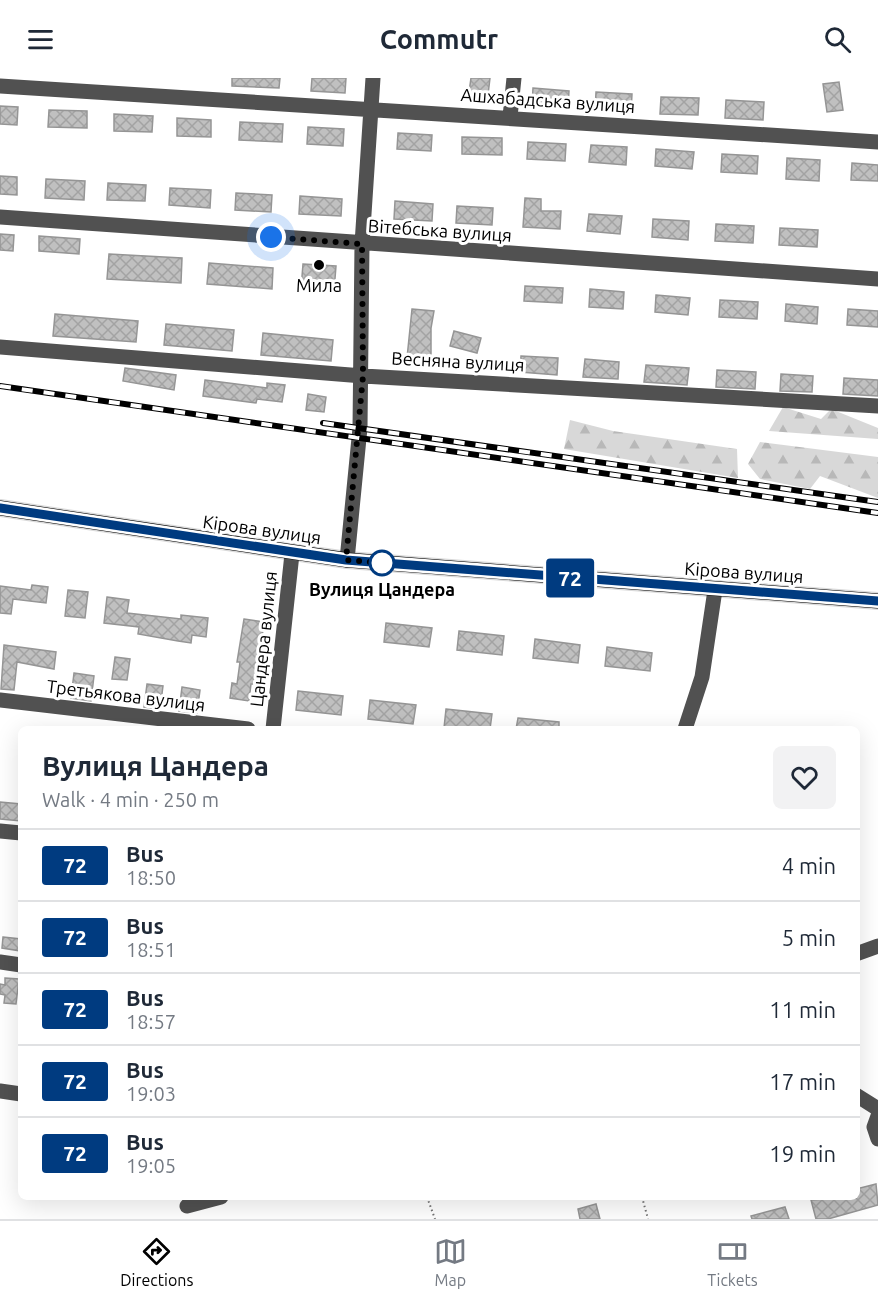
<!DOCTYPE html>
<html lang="en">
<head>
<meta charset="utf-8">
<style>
	body { margin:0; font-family:Ubuntu,sans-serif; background:#f2f2f3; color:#1f2937; height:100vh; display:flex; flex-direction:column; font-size:22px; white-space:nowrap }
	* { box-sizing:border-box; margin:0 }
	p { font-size:20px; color:#747a83 }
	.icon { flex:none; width:33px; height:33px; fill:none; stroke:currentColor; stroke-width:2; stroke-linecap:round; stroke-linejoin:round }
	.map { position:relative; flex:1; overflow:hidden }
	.side { position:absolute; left:18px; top:648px; width:842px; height:474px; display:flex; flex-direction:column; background:#fff; border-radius:9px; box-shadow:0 6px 24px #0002 }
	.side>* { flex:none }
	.badge { padding:0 12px; border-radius:4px; font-size:21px; line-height:39px }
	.you { position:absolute; width:30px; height:30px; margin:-15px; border:4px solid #fff; border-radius:50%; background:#1a73e8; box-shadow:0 0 0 9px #1a73e833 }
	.map>.badge { position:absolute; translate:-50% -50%; box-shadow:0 0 0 3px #fff }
	.round { display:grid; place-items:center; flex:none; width:63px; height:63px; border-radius:9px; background:#f2f2f3 }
	.overview { display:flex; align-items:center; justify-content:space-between; height:102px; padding:0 24px }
	h1 { font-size:28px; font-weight:700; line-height:45px }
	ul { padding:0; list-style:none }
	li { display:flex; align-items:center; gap:18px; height:72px; padding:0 24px; border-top:2px solid #e0e1e3 }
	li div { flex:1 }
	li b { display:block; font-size:22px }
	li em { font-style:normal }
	li .badge { min-width:66px; font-weight:700; text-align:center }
	header { display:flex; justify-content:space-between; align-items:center; height:78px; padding:0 24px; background:#fff; font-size:27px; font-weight:700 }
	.tab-bar { display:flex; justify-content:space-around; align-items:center; height:84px; border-top:2px solid #e0e1e3; background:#fff; font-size:16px; color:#747a83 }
	.tab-bar a { display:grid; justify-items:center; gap:3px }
	.tab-bar .on { color:#000 }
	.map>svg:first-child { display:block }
	.forest { fill:url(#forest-firs) }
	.building { fill:url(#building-cross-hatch); stroke:#959595; stroke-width:1.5 }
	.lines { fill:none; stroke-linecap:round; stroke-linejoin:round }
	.major-casing { stroke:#dbdbdb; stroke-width:18 }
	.path { stroke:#737373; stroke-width:2; stroke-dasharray:1.5 3; stroke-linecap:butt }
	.minor { stroke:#515151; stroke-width:15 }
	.major { stroke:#000; stroke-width:15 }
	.rail-casing { stroke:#000; stroke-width:6 }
	.rail { stroke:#fff; stroke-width:4; stroke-dasharray:11; stroke-linecap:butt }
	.line-casing { stroke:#fff; stroke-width:14 }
	.line { stroke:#003b80; stroke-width:9 }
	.walk { stroke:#000; stroke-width:6; stroke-dasharray:0 10.8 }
	.poi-dot { fill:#000; stroke:#fff; stroke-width:2 }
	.stop-dot { fill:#fff; stroke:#003b80; stroke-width:3 }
	.labels { text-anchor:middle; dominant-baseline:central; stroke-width:6; stroke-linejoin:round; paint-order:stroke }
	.street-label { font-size:18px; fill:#000; stroke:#fff }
	.poi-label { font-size:18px; fill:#000; stroke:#fff }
	.stop-label { font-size:18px; font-weight:bold; fill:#000; stroke:#fff }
</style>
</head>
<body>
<header><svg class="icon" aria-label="menu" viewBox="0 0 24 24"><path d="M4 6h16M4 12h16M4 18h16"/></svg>Commutr<svg class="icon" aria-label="search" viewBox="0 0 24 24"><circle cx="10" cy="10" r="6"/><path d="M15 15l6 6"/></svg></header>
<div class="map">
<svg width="878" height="1141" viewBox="0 0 878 1141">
	<defs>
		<pattern id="forest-firs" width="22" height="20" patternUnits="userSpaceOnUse" patternTransform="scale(1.5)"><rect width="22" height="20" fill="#d8d8d8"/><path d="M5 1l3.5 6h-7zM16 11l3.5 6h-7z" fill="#b8b8b8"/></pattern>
		<pattern id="building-cross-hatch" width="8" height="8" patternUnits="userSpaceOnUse" patternTransform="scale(1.5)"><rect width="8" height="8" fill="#c0c0c0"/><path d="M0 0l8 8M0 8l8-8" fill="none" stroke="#a3a3a3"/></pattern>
	</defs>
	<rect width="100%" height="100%" fill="#fff"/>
	<!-- forest -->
	<path class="forest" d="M783,329L821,341L831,331L878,350V361L769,353Z
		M570,342L613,353L737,371L738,400L564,371Z
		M760,364L878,379V420L820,398L810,411L760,401L748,386Z"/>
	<!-- building -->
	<path class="building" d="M232,0H280L279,10L232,8Z
		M312,0H346L345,15L311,13Z
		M471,0H490L488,17L469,14Z
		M839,4L843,32L827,34L823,6Z
		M533,10L569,13L568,29L532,27Z
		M596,14L632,16L631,35L595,33Z
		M661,19L699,20L698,37L660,36Z
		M726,22L764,24L763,42L725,40Z
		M0,28L18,29L17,47L0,46Z
		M49,32L87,33V50L48,49Z
		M114,36L153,38L152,54L114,53Z
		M177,40L211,42V59L177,58Z
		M240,44L283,46L282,64L239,62Z
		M308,49L344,51L343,68L307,66Z
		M398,55L432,57L431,73L397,71Z
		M462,59L502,60V77L462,76Z
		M528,64L566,66L565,83L527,81Z
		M591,67L627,69L626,87L589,84Z
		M656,71L694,74L692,91L655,88Z
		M722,76L758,78L757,96L721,94Z
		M787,80L820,82L819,103L786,101Z
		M852,85L878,87V103L851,102Z
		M0,98L17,99V117L0,116Z
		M46,101L85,103L84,122L45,120Z
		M108,105L146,107L145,123L107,122Z
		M170,110L211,112L210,130L169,127Z
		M236,115L272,117L271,134L235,132Z
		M300,118L342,121L341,138L299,136Z
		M525,120L541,121V133H561L560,151L523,149Z
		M395,123L433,126L432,143L394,141Z
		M457,128L493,130L492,147L456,145Z
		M589,136L622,138L620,156L587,153Z
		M653,141L689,143L688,162L652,159Z
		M716,146L754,148L753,165L715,163Z
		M780,150L818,152L817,169L779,167Z
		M0,156L14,157L13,173L0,172Z
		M39,158L80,161L79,176L39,173Z
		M109,176L182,180L181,205L107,201Z
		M209,185L273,190L272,211L207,206Z
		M303,186L336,188L334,213L301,211Z
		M525,208L563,210L562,225L524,223Z
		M590,211L624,214L623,231L589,229Z
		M656,217L690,220L688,237L655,234Z
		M720,222L758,224L757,241L719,239Z
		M786,226L818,229L817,246L785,243Z
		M412,231L434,233L431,250V280H407Z
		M848,231L878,233V249L847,247Z
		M55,236L138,243L136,264L53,258Z
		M166,246L234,252L232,273L164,267Z
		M454,253L481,260L477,275L450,268Z
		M263,255L333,262L331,283L261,277Z
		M521,278L558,280L557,297L520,294Z
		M585,281L619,284L618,301L583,299Z
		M646,287L689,290L687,307L644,304Z
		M125,290L176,297L174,312L123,303Z
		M717,292L756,294L755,311L716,309Z
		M781,296L813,298L812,314L780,313Z
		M844,300L878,302V318L843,316Z
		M205,302L267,310V305L285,307L282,324L257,321L256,325L203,318Z
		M308,316L326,319L324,334L306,332Z
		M32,507L48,509L46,525L13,521L11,536L0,535V508L31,512Z
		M68,512L88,514L85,540L65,538Z
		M107,519L129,522L127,535L181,541V537L208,540L206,559L192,557L191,565L178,563L138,556L139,549L104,545Z
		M244,541L264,544L256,606H251L249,623L230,620L232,605L237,606L240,584H237Z
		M386,545L432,550L429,569L384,564Z
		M459,553L504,558L502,577L457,572Z
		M535,561L580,567L578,585L533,580Z
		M4,567L56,574L54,591L17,584L14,612L1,611Z
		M607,569L652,575L650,593L605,588Z
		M115,579L130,581L127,602L112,601Z
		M74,595L94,598L91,623L71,620Z
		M147,606L163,608L160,631L144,629Z
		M182,609L200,612L197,635L179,633Z
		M298,613L343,618L341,637L296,632Z
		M370,622L416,627L413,646L368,641Z
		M446,631L492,636L490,651L444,650Z
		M518,640L559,644V651H516Z
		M0,724L21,726V743L0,741Z
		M3,859L21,861V873L2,870Z
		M5,900L19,901L16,926L4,925L5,917L0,916V906L5,907Z
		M876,1106L878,1127L828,1141H816L811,1122L856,1119V1111Z
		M596,1126L600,1141H580L578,1131Z
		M785,1129L789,1141H752L751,1138Z"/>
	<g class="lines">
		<defs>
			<path id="major" d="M0,430L347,482L878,523"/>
		</defs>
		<!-- major casing -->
		<use href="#major" class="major-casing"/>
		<!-- path -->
		<path class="path" d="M427,1119L435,1141
			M642,1119L648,1141"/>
		<!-- minor -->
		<path class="minor" d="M0,8L878,64
			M510,39L514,0
			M0,139L878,201
			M0,269L363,298L878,328
			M347,482L360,350L362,166L373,0
			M0,622L248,651
			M273,651L292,476
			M685,651L702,599L715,512
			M0,753L21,755
			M856,876L878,868
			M0,884L21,887
			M0,1013L21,1016
			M856,1017L878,1031
			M878,1038L874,1049L878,1061
			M187,1128L221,1119"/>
		<!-- major -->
		<use href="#major" class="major"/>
		<defs>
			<path id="rail" d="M0,308L878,435
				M323,345L878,424"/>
		</defs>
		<!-- rail casing -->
		<use href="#rail" class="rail-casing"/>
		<!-- rail -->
		<use href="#rail" class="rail"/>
	</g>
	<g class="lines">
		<defs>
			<path id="line" d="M0,430L346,482L878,523"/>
		</defs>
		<!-- line casing -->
		<use href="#line" class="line-casing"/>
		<!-- line -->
		<use href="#line" class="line"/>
		<!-- walk -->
		<path class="walk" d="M271,159L362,166L363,298L346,482L393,486L382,485"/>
	</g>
	<!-- markers -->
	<circle class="poi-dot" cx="319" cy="187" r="6"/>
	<circle class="stop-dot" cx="382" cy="485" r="12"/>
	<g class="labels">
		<!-- street labels -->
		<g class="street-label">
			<text transform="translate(548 22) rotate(4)">Ашхабадська вулиця</text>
			<text transform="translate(440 152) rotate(4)">Вітебська вулиця</text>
			<text transform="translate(458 283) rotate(3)">Весняна вулиця</text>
			<text transform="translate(262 451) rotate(8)">Кірова вулиця</text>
			<text transform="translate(744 494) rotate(4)">Кірова вулиця</text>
			<text transform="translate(263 561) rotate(-84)">Цандера вулиця</text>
			<text transform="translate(126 617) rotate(7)">Третьякова вулиця</text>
		</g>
		<!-- poi labels -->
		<g class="poi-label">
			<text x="319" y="207">Мила</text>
		</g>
		<!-- stop labels -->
		<g class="stop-label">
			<text x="382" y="511">Вулиця Цандера</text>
		</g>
	</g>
</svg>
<div class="you" style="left:271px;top:159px"></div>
<b class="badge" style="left:570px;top:500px;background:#003b80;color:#fff">72</b>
<section class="side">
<div class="overview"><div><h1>Вулиця Цандера</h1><p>Walk · 4 min · 250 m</p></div><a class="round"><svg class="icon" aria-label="heart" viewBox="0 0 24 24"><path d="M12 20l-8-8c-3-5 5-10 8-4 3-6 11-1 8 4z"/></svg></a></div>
<ul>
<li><span class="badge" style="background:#003b80;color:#fff">72</span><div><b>Bus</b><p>18:50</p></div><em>4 min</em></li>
<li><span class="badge" style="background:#003b80;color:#fff">72</span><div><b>Bus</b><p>18:51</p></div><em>5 min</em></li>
<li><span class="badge" style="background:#003b80;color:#fff">72</span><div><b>Bus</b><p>18:57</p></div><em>11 min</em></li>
<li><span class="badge" style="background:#003b80;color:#fff">72</span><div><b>Bus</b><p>19:03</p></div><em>17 min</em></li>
<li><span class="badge" style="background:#003b80;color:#fff">72</span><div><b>Bus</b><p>19:05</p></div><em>19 min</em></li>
</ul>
</section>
</div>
<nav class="tab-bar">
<a class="on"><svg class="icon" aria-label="directions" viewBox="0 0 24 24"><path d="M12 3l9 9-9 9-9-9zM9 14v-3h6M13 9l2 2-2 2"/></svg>Directions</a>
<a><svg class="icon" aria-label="map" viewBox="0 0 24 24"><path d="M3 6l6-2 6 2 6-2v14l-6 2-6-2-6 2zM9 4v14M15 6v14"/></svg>Map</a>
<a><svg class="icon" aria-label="tickets" viewBox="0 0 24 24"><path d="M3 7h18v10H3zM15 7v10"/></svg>Tickets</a>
</nav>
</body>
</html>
